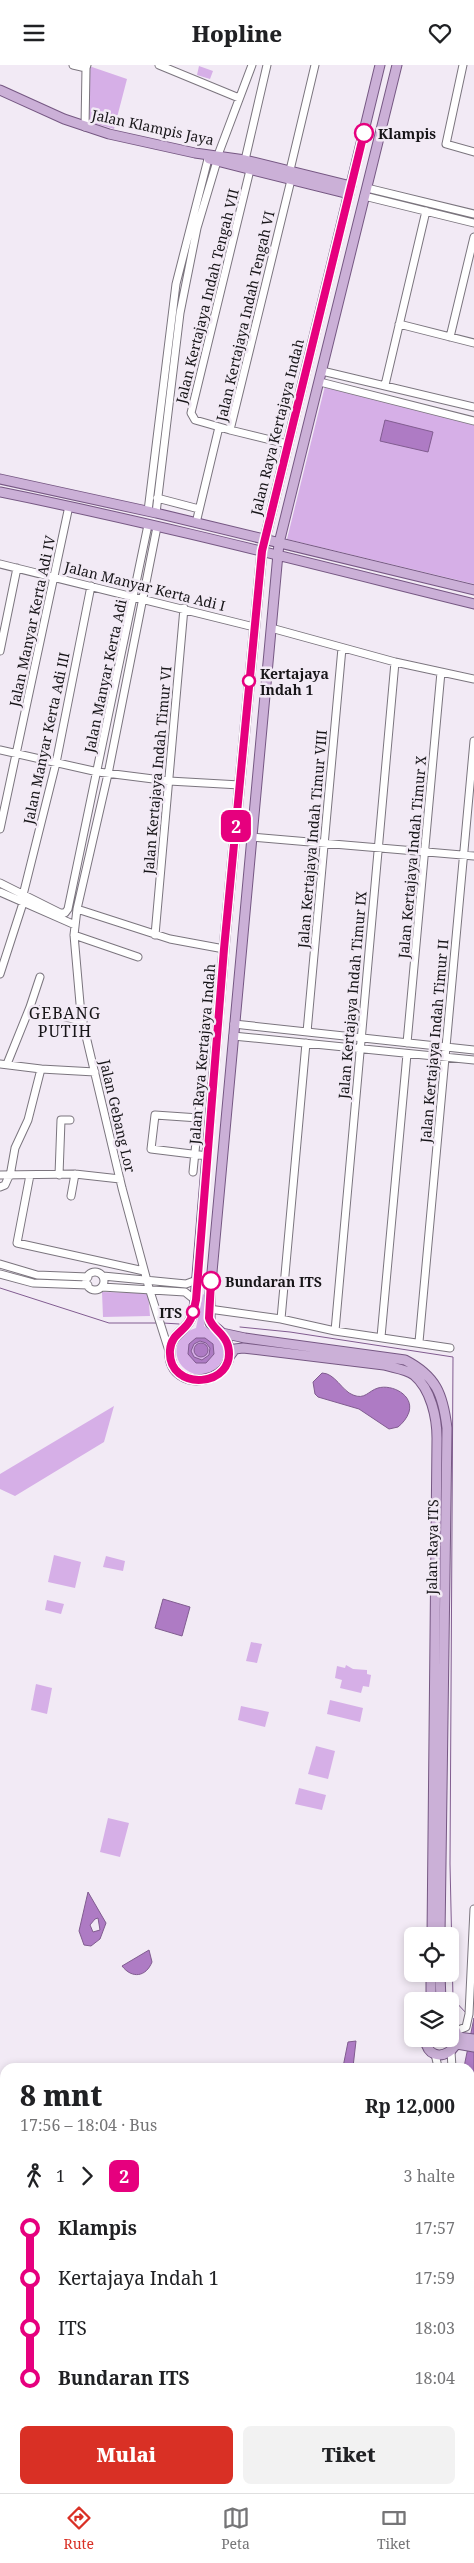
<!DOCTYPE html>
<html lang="id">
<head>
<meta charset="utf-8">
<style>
	body { margin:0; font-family:"Noto Serif",serif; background:#f2f2f2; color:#202124; height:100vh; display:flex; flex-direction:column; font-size:19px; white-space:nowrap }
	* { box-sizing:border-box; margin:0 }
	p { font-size:16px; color:#757577 }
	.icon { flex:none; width:28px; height:28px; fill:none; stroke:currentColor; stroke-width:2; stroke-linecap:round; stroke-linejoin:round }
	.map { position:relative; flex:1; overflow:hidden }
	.sheet { position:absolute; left:0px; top:1998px; width:475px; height:431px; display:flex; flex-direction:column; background:#fff; border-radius:15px 15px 0 0; box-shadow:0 2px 8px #0003 }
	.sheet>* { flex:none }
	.badge { padding:0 10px; border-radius:8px; font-size:18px; line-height:32px }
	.buttons { position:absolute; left:404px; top:1862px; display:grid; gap:10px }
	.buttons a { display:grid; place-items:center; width:55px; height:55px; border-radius:8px; background:#fff; box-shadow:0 2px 8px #0003; font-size:25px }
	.map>.badge { position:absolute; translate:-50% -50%; box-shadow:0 0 0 2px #fff }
	.legs { display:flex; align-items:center; gap:8px; height:55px; padding:0 20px; font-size:16px }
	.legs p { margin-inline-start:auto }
	.head { display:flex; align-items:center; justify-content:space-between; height:85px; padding:0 20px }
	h1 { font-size:28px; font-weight:800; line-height:38px }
	.cta { display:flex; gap:10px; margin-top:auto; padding:10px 20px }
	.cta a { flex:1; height:58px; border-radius:8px; background:#d93025; color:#fff; font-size:20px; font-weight:800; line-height:58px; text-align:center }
	.cta a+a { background:#f2f2f2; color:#202124 }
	ul { padding:0 20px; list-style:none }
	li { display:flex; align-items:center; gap:18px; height:50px; font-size:19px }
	li i { display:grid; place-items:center; width:8px; height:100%; margin:0 6px; background:currentColor }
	li i::after { content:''; width:12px; height:12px; margin:-6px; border:4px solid; border-radius:50%; background:#fff }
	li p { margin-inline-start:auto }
	li:first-child i { background:linear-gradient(#0000 50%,currentColor 0) }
	li:last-child i { background:linear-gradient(currentColor 50%,#0000 0) }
	header { display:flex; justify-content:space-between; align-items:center; height:65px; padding:0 20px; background:#fff; font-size:22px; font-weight:800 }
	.menu { display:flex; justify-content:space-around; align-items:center; height:70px; border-top:1px solid #e0e0e0; background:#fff; font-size:14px; color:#757577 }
	.menu a { display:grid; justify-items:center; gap:2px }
	.menu .active { color:#d93025 }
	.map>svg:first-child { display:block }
	.green { fill:#d6afe7 }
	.water { fill:#ae7bc4; stroke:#815c90; fill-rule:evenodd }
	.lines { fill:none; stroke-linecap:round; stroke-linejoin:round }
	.stream { stroke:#815c90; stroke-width:1 }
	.river { stroke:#ae7bc4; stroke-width:9 }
	.minor-casing { stroke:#7b757e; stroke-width:9 }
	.major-casing { stroke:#765883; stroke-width:11 }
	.minor { stroke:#fff; stroke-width:7 }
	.major { stroke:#cbb0d7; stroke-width:9 }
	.line-1-casing { stroke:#fff; stroke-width:11 }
	.line-1 { stroke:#e6007e; stroke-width:8 }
	.stop-1-dot { fill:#fff; stroke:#e6007e; stroke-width:2.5 }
	.labels { text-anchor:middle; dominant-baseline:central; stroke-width:5; stroke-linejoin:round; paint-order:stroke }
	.street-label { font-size:14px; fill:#171518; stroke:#f2eaf5 }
	.stop-label { font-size:14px; font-weight:bold; fill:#171518; stroke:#f2eaf5; text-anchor:start }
	.quarter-label { font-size:16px; letter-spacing:1px; fill:#171518; stroke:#f2eaf5 }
</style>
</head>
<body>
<header><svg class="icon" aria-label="menu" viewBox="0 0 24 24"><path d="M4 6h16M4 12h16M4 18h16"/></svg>Hopline<svg class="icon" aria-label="heart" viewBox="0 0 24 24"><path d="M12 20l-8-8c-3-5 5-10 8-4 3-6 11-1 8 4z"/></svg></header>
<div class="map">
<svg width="474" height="2428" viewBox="0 0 474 2428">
	<rect width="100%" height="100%" fill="#f2eaf5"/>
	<!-- green -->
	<path class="green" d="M89,1L127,14L114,64L87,56Z
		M199,1L213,6L210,14L197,10Z
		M325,321L474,360V519L287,474Z
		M102,1227L148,1228L150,1251L103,1252Z
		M203,1229L206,1231L204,1261L219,1270L225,1285C223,1300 214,1308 199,1310C171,1305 168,1272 196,1263Z
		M114,1341L104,1377L15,1431L0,1424V1409Z
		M54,1490L81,1497L75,1523L48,1517Z
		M106,1491L125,1496L123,1506L103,1502Z
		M47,1535L64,1539L61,1549L45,1545Z
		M251,1577L262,1579L257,1598L246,1596Z
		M346,1600L353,1604L367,1605V1609L371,1610L369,1622L363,1621L361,1628L340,1623L342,1615L335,1613L337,1601L345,1603Z
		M36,1619L52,1623L47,1649L31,1645Z
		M330,1635L363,1643L360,1657L327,1649Z
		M241,1641L269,1647L265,1662L238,1655Z
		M316,1681L335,1686L328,1714L308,1709Z
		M299,1723L326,1730L322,1745L295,1739Z
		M108,1753L129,1758L120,1792L100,1787Z
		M5,2022V2116H0V2025Z
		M167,2424H197L196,2428H170L166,2427Z"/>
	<!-- water -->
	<path class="water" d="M385,355L433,367L428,387L380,376Z
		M196,1273H205L213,1279L214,1289L206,1298H196L188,1289L189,1279ZM200,1276L206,1278L210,1283L209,1290L202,1295L194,1292L191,1286L194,1279Z
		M194 1285a7 7 0 1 1 14 0a7 7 0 1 1-14 0Z
		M322,1308C335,1308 342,1326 353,1330C365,1335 368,1326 378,1323C392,1319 414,1330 409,1347C407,1353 403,1358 398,1362L389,1364L359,1344L318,1332L315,1329L313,1317Z
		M163,1534L190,1542L182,1571L155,1563Z
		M88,1827L106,1858L100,1874L91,1881L84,1880L79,1866ZM98,1853L100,1865L93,1867L90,1860L95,1854Z
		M149,1885L152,1897C146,1912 132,1914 122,1901Z
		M474,1953V2041L470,2064V2002H464Z
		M356,1976L353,2002H343L348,1977Z
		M329,2424H392L391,2428H327Z"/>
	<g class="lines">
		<!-- stream -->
		<path class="stream" d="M0,1223L109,1258H156
			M163,1258L179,1259
			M240,1262L290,1267L453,1292L450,1799L453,1934L467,1949"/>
		<!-- river -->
		<path class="river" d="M0,2121H5"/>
		<defs>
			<path id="minor" d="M73,0L86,3L87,0
				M159,0L239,33
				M463,0L446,79L474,87
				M85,62L86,3
				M218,90L252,0
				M245,95L267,0
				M290,105L315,0
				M367,123L474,149
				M364,131L474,158
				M399,259L474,278
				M450,272L474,172
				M322,306L474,342
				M320,317L474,356
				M385,320L426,146
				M230,365L195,355L191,348L250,105
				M287,379L230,365L291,115
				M157,433L199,444
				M148,446L176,219L208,94
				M156,448L180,248L197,163L217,96
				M196,458L219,362
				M157,462L108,709L77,844L74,870L81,950L122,1123L149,1223L169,1286
				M0,499L254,562
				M271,563L395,597L474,614
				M0,586L17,503
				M0,685L98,707L169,716L240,720
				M0,764L69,441
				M251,772L474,791
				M0,818L60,848H65L68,844L148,460
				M0,827L75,860
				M23,830L56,698L91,521
				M77,844L170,874L224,884
				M74,870L138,892
				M155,870L184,543
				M0,909L23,838
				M30,942L40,912
				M234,959L474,985
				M307,967L342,583
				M233,971L474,995
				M306,978L281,1254L335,1266L450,1283
				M407,978L441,607
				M0,999L41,1004
				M7,999L30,942L83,957
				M199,1053L155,1050L151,1084L208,1091
				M193,1107L200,1037
				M0,1110L75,1109L120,1114
				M30,1110L17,1178L144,1206
				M59,1110L61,1055H70
				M10,1111L15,1083L28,1055L41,1004L95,1007
				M0,1122L5,1120L9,1111
				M71,1131L75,1109
				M0,1199L37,1210L88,1212
				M86 1216a9 9 0 1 1 18 0a9 9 0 1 1-18 0Z
				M0,1209L33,1218L88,1220
				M103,1211L186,1219L194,1216L198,1211
				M102,1222L185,1227L195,1235
				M209,1244L281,1254
				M335,1266L395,597
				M381,1272L407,989
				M419,1277L474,676
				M456,1966L466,1962L469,1949L474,1844
				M451,1987L452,2002
				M435,1989L438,2002
				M470,2088L474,2070
				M0,2159L5,2161
				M470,2266H474
				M0,2268L5,2270
				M0,2408L5,2409
				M50,2428L52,2424
				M95,2428L96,2424
				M106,2428L107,2424
				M279,2428L280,2424
				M320,2428L322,2424
				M394,2428L395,2424
				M428,2428V2424"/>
			<path id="major" d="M380,0L262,486L224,884L195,1235C194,1242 194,1250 189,1257C183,1267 172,1270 170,1284C166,1335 251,1317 224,1271C221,1265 214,1262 210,1258V1229L279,478L397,0
				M0,25L64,54L109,69L195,88L245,95L351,121
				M209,94L349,129
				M0,414L156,448L474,525
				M0,427C159,459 316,500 474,539
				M222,1268L245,1273L405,1295C436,1311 443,1329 447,1363L440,1871
				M229,1292L235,1284L243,1283L384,1300C394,1303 406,1304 414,1310C431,1324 437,1353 437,1373L432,1871
				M440,1909L441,1936
				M431,1936V1909
				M458,1972L474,1974
				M425,1974C430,2008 474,1980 450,1959
				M457,1979L474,1982"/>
		</defs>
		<!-- minor casing -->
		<use href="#minor" class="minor-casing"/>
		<!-- major casing -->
		<use href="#major" class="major-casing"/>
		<!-- minor -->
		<use href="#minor" class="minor"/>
		<!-- major -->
		<use href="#major" class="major"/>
	</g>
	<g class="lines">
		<defs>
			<path id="line-1" d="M211,1216L209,1253C212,1264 225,1268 228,1281C238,1323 167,1328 170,1285C171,1270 183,1267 189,1257C194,1250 194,1242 196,1235L224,884L262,486L364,68"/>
		</defs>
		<!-- line-1 casing -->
		<use href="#line-1" class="line-1-casing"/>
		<!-- line-1 -->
		<use href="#line-1" class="line-1"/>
	</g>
	<!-- markers -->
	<g class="stop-1-dot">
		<circle cx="364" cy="68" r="9"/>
		<circle cx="249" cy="616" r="6"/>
		<circle cx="211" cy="1216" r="9"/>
		<circle cx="193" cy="1247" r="6"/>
	</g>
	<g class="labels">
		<!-- street labels -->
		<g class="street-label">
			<text transform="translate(153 62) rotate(12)">Jalan Klampis Jaya</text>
			<text transform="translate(207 231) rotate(-76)">Jalan Kertajaya Indah Tengah VII</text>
			<text transform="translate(245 251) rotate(-77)">Jalan Kertajaya Indah Tengah VI</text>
			<text transform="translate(277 362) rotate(-76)">Jalan Raya Kertajaya Indah</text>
			<text transform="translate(145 521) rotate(14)">Jalan Manyar Kerta Adi I</text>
			<text transform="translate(32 556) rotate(-78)">Jalan Manyar Kerta Adi IV</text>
			<text transform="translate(105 611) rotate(-78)">Jalan Manyar Kerta Adi</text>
			<text transform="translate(46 673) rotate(-78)">Jalan Manyar Kerta Adi III</text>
			<text transform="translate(157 705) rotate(-85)">Jalan Kertajaya Indah Timur VI</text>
			<text transform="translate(312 774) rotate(-85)">Jalan Kertajaya Indah Timur VIII</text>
			<text transform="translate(412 792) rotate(-85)">Jalan Kertajaya Indah Timur X</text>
			<text transform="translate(352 930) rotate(-85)">Jalan Kertajaya Indah Timur IX</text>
			<text transform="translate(434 976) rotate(-85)">Jalan Kertajaya Indah Timur II</text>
			<text transform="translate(202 989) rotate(-85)">Jalan Raya Kertajaya Indah</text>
			<text transform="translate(118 1051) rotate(77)">Jalan Gebang Lor</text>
			<text transform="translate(432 1482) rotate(-89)">Jalan Raya ITS</text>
		</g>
		<!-- stop labels -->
		<g class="stop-label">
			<text x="378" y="68">Klampis</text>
			<text x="260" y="608">Kertajaya<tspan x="260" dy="16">Indah 1</tspan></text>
			<text x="225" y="1216">Bundaran ITS</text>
			<text x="182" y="1247" text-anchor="end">ITS</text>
		</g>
		<!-- quarter labels -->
		<g class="quarter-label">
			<text x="65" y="948">GEBANG<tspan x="65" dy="18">PUTIH</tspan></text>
		</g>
	</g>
</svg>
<div class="buttons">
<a><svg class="icon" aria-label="locate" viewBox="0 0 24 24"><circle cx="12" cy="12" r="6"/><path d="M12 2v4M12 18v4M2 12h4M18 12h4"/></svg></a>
<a><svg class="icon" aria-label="layers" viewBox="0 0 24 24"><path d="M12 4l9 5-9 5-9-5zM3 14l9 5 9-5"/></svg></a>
</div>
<b class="badge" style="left:236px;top:761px;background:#e6007e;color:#fff">2</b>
<section class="sheet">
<div class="head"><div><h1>8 mnt</h1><p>17:56 – 18:04 · Bus</p></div><b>Rp 12,000</b></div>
<div class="legs"><svg class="icon" aria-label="walk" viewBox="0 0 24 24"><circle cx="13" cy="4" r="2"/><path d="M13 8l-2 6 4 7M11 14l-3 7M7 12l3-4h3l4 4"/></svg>1<svg class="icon" aria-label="forward" viewBox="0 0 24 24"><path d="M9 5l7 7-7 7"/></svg><b class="badge" style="background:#e6007e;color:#fff">2</b><p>3 halte</p></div>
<ul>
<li><i style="color:#e6007e"></i><b>Klampis</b><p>17:57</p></li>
<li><i style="color:#e6007e"></i><span>Kertajaya Indah 1</span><p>17:59</p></li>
<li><i style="color:#e6007e"></i><span>ITS</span><p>18:03</p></li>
<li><i style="color:#e6007e"></i><b>Bundaran ITS</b><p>18:04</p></li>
</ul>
<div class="cta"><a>Mulai</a><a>Tiket</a></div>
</section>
</div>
<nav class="menu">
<a class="active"><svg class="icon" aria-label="directions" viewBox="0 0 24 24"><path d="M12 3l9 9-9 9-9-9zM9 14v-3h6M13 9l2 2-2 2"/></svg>Rute</a>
<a><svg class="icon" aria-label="map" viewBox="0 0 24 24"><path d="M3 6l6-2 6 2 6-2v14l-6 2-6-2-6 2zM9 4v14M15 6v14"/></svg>Peta</a>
<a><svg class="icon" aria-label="tickets" viewBox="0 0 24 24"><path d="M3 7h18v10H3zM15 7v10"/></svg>Tiket</a>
</nav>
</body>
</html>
